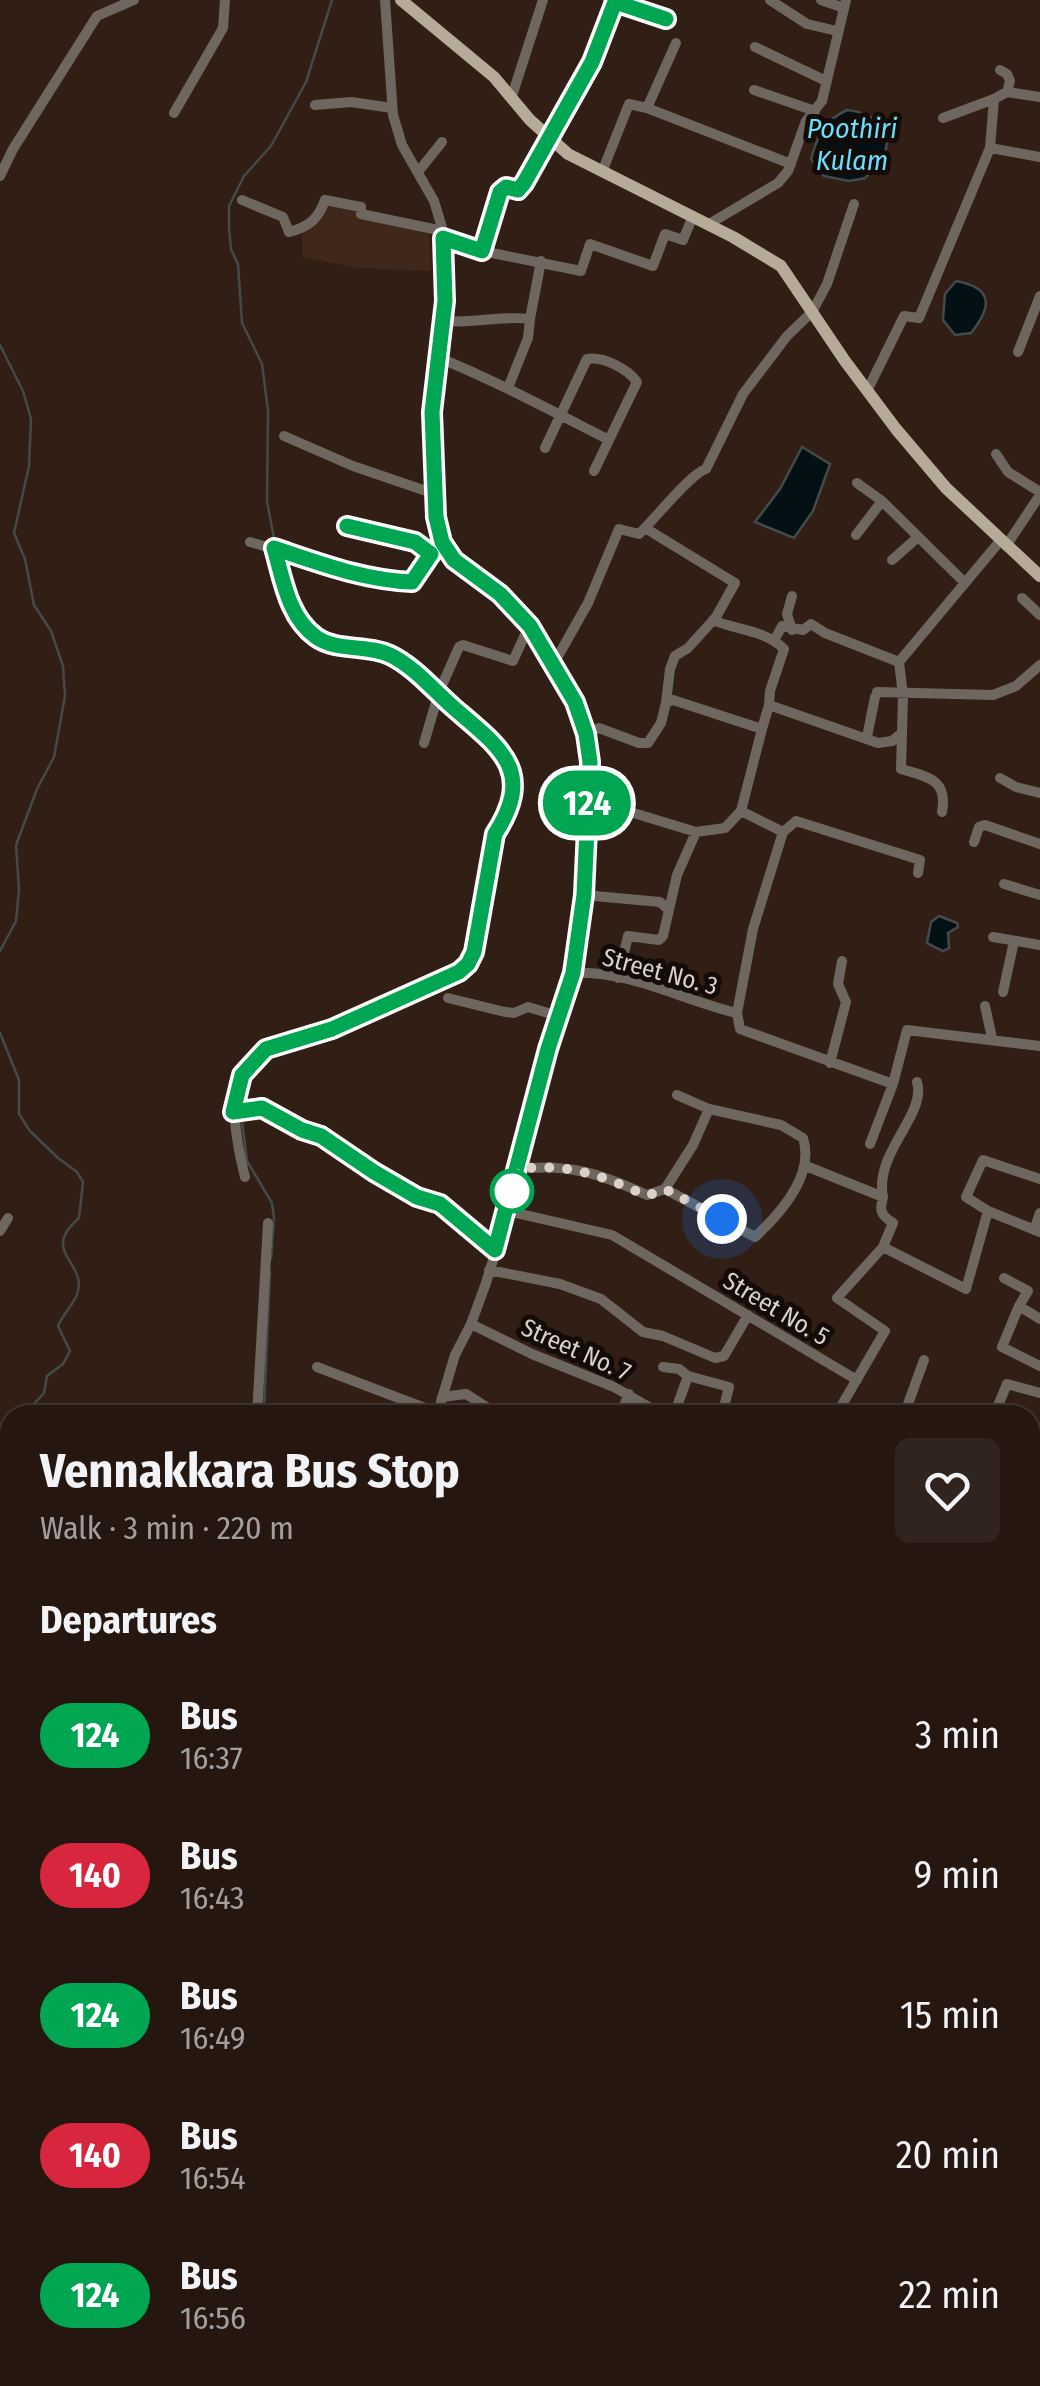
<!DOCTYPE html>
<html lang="en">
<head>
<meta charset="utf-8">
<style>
	body { margin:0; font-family:"Fira Sans Condensed",sans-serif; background:#31241e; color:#f1f3f6; height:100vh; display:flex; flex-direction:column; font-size:38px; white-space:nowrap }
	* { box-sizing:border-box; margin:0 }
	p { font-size:32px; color:#a39f9f }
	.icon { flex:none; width:55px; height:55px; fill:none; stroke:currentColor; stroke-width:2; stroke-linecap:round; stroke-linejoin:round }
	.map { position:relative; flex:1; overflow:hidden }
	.details { position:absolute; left:0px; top:1405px; width:1040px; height:982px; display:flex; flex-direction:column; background:#251710; border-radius:30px 30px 0 0; box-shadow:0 2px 8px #0004,0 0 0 2px #423630 }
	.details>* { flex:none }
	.badge { padding:0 20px; border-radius:32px; font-size:35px; line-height:65px }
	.you { position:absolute; width:50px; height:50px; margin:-25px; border:8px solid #fff; border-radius:50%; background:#1a73e8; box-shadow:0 0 0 15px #1a73e833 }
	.map>.badge { position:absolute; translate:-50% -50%; box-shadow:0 0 0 5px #fff }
	h2 { padding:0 40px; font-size:38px; line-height:90px }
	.round { display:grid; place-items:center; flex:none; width:105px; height:105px; border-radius:15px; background:#31241e }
	.summary { display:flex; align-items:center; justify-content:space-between; height:170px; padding:0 40px }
	h1 { font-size:48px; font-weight:700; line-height:75px }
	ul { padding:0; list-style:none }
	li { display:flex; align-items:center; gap:30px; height:140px; padding:0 40px }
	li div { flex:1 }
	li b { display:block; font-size:38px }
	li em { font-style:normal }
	li .badge { min-width:110px; font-weight:700; text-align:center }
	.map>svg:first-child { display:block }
	.built { fill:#3f271a }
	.water { fill:#031014; stroke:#444a4a; stroke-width:2.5 }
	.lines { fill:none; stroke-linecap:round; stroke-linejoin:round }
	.stream { stroke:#444a4a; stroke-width:2.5 }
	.minor { stroke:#6d675f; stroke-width:10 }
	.major { stroke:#b6aa99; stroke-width:12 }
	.line-casing { stroke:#fff; stroke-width:22 }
	.line { stroke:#00a651; stroke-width:15 }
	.walk { stroke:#dcd0c9; stroke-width:10; stroke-dasharray:0 18 }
	.stop-dot { fill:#fff; stroke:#00a651; stroke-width:5 }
	.labels { text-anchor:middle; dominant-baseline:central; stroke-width:10; stroke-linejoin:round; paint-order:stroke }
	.street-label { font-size:25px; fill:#dcd0c9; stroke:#130b07 }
	.water-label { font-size:28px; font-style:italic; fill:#67defe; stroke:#130b07 }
</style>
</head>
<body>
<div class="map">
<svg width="1040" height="2386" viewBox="0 0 1040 2386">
	<rect width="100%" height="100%" fill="#311f16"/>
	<!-- built -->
	<path class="built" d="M327,202L360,208V214L429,234L431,271L358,268L303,257L302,233Z"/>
	<!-- water -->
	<path class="water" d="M847,110C868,112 894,125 885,152C882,161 872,170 865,178L849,181L824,176L811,159C819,133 822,122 847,110Z
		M956,281C995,288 991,308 971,333L955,335L943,320L945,294Z
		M802,447L830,464L813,511L794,538L755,522L780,489Z
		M939,916L957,923L958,927L948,933L949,948L943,951L927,943L931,922Z"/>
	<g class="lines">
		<!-- stream -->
		<path class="stream" d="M0,345L23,391L31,419L29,466L14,533L25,559L34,605L51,631L63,666L65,696L54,757L37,789L16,845L19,890L16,921L0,951
			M275,544L267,501L268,411L262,364L242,323L238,264L231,249L229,228V206L244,176L271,146L306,82L332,0
			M505,750L516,774
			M464,972L477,956
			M0,1033L19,1080V1114L30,1131L58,1158L77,1172L83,1182L79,1218C40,1252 85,1260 78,1291C76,1302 63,1314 58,1326L70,1351L63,1364L47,1376L44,1393L24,1415
			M241,1105C248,1071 263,1055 296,1044
			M241,1114L247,1161L272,1203L274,1218L271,1259
			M264,1409L270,1272
			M0,1446L10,1430
			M130,2386L135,2378"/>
		<!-- minor -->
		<path class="minor" d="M385,0L393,115L402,145L434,201L443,231L445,301L432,412L436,517L442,541L454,560L500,594L529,626L575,702L586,733L590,761L584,895L573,973L548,1049L508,1211L486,1283L471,1324L455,1355L437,1415
			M608,0L666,19
			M770,0L807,24L837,31
			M821,0L844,8
			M755,47L824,80
			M754,90L815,111
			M1007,92L1040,97
			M512,96L543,0
			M315,105L351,102L392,108
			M647,108L676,43
			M174,113L223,28L225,0
			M943,118L994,99
			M990,148L1040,157
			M418,172L442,142
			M602,172L629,104L647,108L791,164
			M0,176L13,149L97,16L134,0
			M242,200L283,217L289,232C308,227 318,220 325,200L361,207V214L443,231
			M709,224L778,183L788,171L806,121L822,101L846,0
			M443,238L482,251L581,271L590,244L653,266L665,234L683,240L693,216
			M482,251L500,192L506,187L518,190L524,183L591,62L615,2
			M443,321C473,324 501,315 530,319L541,261
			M1018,352L1040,296
			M437,357C496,381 552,411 609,440
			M508,388L528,338L530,319
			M867,391L904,316L919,318L990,148L994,99L1007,92L1010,81L1007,74L1000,70
			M284,436L353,466L435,494
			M545,448L587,359C603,356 628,369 637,382L594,471
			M996,454L1008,472L1040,492
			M857,483L882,501L963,581
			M347,526L415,542L431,554
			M645,528L735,583L716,617L688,648L675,656L670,669L666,703
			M856,535L882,501
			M250,542C304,557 355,579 412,582L431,554L445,546
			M1006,546L1040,495
			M892,560L918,537
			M792,596L787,614L792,630
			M1022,598L1040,615
			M713,620C735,630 766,630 784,649L770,691L769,705
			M774,641L782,626L803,630L811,624L825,633L899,662
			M553,665L588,603L619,529L639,534C655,519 691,473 706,469L743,394L787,336L812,312L827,284L854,204
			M877,692L993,695L1016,686L1040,665
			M586,733L599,728L639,743H648L661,723L666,703L673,700L762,729L769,705L878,743L892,741L902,733L903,695L899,662L1000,541
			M902,733L901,769C928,777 948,779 942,812
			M867,737L875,697
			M424,743L439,692L459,647L463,645L513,661L529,626
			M1000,778L1016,787L1040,793
			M741,811L783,832L753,929L737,1013L740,1029L893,1084
			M741,811L762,729
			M783,832L796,821L920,860L918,873
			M586,836L615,829L627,811L696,832L725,828L741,811
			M974,842L979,827L985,825L1040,844
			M1004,884L1040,895
			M584,895L660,902L669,910
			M993,937L1040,945
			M573,973C629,970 682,1000 737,1013
			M618,978L628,936L659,940L663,936L677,875L696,832
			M1003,992L1014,941
			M448,998L505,1012L514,1013L528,1007L558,1016
			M985,1006L992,1038
			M830,1063L846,1002L838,984L842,961
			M677,1095L709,1109
			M709,1109L781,1125L803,1138C815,1175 781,1213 755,1237L665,1189L693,1145Z
			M233,1112L262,1108L302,1130L321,1137L373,1173L417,1197L439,1204L495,1250
			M870,1144L893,1084L907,1030L1040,1046
			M806,1166L883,1197C879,1211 881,1215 893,1223L883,1247
			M517,1169C569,1163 601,1174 647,1195L665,1189
			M245,1177C235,1137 219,1066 272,1046C291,1039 312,1037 331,1029C375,1012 416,990 459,972L474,953L495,834C535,772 502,748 455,709C434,691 415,667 390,655C365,642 332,652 310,632C287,611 283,577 274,549
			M1040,1179L983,1160L966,1197L988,1211L1040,1232
			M883,1197C874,1152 927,1115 917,1082
			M508,1211L612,1235L857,1380
			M1034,1230L1040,1213
			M0,1231L8,1218
			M489,1270L560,1284L601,1299L643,1332L663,1336L715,1358L724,1356L748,1315
			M1004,1278L1028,1291L1019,1306L1040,1319
			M1019,1306L1002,1347L1040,1366
			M471,1324L532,1354L614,1387L663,1415
			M317,1367L438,1413
			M663,1367L679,1369L688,1376L674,1415
			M688,1376L729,1387L722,1415
			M442,1397L466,1394L499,1415
			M258,1409L278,1415
			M257,1415L268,1223
			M620,1415L629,1394
			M836,1415L885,1331L837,1298L883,1247L966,1289L988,1211
			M904,1415L924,1360
			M994,1415L1007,1384L1040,1393
			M1030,1464L1040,1468
			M0,1508L10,1512
			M1030,1522L1040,1497
			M1030,1528L1040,1532
			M0,1630L10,1635
			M1030,1638L1040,1642
			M5,1677L10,1679
			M1030,1739L1040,1740
			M1030,1844L1040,1846
			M1030,1910L1040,1911
			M0,1912L10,1915
			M1030,2022L1040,1990
			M0,2035L10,2037
			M0,2235L10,2234
			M1030,2239L1040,2212
			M1030,2358L1040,2362
			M204,2378L215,2386
			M457,2378L473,2386
			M729,2378L730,2386
			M828,2378L838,2386
			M137,2386L141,2378
			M152,2386L156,2378
			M290,2386H298
			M310,2386L312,2378
			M350,2386L351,2378
			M431,2386L434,2378
			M498,2386L501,2378
			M554,2386L556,2378
			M608,2386L612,2378
			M1019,2386L1022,2378"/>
		<!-- major -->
		<path class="major" d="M401,0L494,77L530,120L568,154L733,237L781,266L845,361L896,429L946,488L1040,576
			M1030,2339L1040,2336
			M883,2386L907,2378"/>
	</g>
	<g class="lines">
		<defs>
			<path id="line" d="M347,526L415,542L431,554L412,582C363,580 319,563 274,548C283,579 288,617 316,637C337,652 367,644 390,655C415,667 434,691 455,709C502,749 535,772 495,834L474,952L468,964L459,972L332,1029L266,1049L242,1075L233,1112L262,1108L302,1130L321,1136L374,1172L417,1197L440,1204L495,1250L548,1049L573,973L584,895L590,762L586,734L575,702L530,626L500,594L454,560L442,542L436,517L432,412L445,301L443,238L482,251L500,192L506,187L518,190L524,183L592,62L615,2L666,19"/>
		</defs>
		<!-- line casing -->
		<use href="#line" class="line-casing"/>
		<!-- line -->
		<use href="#line" class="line"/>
		<!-- walk -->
		<path class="walk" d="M512,1191L518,1169C569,1163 601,1175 647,1196L665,1189L722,1219"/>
	</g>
	<!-- markers -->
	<circle class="stop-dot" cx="512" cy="1191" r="20"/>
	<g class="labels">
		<!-- street labels -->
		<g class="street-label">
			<text transform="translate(660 972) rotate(15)">Street No. 3</text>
			<text transform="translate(776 1309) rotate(31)">Street No. 5</text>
			<text transform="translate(576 1350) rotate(24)">Street No. 7</text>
		</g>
		<!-- water labels -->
		<g class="water-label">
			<text x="852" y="128">Poothiri<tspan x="852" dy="32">Kulam</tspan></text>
		</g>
	</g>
</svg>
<div class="you" style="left:722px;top:1219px"></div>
<b class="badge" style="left:587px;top:803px;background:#00a651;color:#fff">124</b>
<section class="details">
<div class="summary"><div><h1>Vennakkara Bus Stop</h1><p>Walk · 3 min · 220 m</p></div><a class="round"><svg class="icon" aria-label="heart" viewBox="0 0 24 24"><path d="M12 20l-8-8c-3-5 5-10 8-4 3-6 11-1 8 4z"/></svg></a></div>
<h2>Departures</h2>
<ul>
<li><span class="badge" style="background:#00a651;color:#fff">124</span><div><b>Bus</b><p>16:37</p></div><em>3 min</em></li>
<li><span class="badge" style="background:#d7263d;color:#fff">140</span><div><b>Bus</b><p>16:43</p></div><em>9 min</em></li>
<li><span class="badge" style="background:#00a651;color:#fff">124</span><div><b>Bus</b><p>16:49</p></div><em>15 min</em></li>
<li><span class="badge" style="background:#d7263d;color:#fff">140</span><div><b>Bus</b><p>16:54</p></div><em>20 min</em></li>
<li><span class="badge" style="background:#00a651;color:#fff">124</span><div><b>Bus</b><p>16:56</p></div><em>22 min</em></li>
</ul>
</section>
</div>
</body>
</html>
